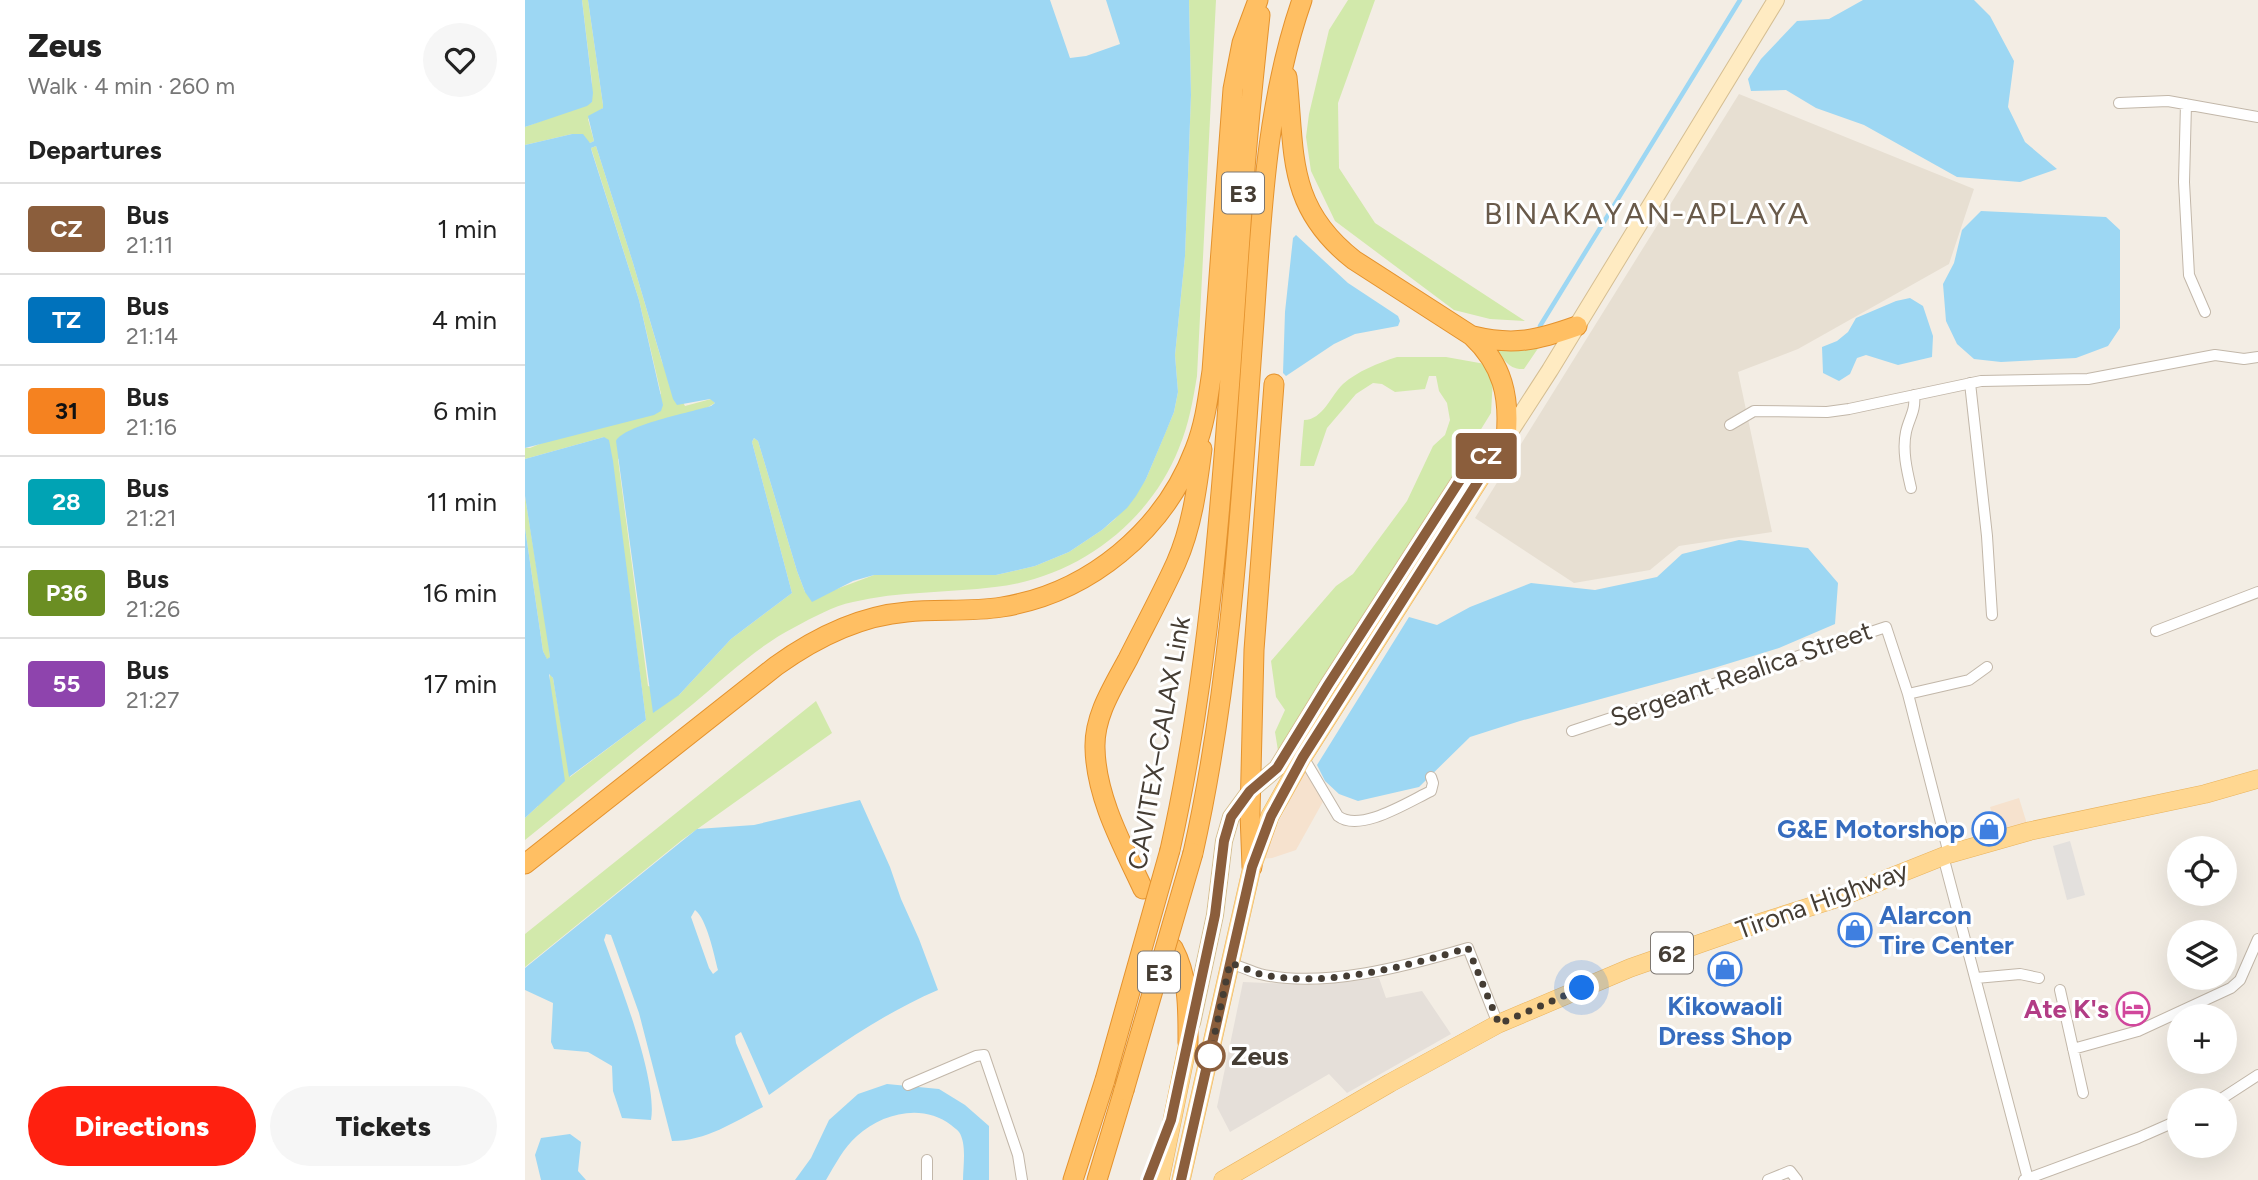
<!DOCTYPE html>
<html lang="en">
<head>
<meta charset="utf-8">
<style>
	body { margin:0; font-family:Figtree,sans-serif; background:#f6f6f6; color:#222; height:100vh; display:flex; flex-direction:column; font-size:26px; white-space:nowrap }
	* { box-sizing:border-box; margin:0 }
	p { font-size:23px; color:#767676 }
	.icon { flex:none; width:38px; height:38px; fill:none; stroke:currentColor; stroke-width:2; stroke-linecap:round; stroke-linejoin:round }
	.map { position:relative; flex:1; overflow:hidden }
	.sheet { display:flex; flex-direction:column; background:#fff; width:525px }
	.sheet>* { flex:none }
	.badge { padding:0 14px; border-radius:5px; font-size:24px; line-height:46px }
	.controls { position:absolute; left:1642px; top:836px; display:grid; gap:14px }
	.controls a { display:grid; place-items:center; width:70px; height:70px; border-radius:50%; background:#fff; box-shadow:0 7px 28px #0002; font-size:35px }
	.you { position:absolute; width:35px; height:35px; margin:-18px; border:5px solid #fff; border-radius:50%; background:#1a73e8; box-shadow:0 0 0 10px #1a73e833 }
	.map>.badge { position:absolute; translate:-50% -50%; box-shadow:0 0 0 4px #fff }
	h2 { padding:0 28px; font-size:26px; line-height:63px }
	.round { display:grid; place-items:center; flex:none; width:74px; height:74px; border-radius:37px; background:#f6f6f6 }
	.head { display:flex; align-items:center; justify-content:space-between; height:119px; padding:0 28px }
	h1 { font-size:33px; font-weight:800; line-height:52px }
	.primary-button { display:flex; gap:14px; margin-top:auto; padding:14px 28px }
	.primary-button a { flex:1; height:80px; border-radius:42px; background:#ff200f; color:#fff; font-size:28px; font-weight:800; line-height:80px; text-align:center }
	.primary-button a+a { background:#f6f6f6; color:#222 }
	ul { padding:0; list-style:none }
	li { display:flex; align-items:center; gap:21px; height:91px; padding:0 28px; border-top:2px solid #e0e0e0 }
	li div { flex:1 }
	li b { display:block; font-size:26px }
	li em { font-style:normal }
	li .badge { min-width:77px; font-weight:700; text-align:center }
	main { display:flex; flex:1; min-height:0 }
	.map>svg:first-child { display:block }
	.residential { fill:#e7dfd2 }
	.commercial { fill:#f6e2ce }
	.industrial { fill:#e5dfd9 }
	.green { fill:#d2e9ab }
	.parking { fill:#e3e0dd }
	.water { fill:#9dd7f3; fill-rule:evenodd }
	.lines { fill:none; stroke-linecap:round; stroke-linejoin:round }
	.stream { stroke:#9dd7f3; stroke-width:4.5 }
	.minor-casing { stroke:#c2b7a9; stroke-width:12 }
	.secondary-casing { stroke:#d5be92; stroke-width:18 }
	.primary-casing { stroke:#e9b35c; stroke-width:19 }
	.motorway-casing { stroke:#e4922d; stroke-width:21 }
	.minor { stroke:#fff; stroke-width:10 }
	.secondary { stroke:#ffebc2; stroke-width:16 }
	.primary { stroke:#ffd791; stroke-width:18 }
	.motorway { stroke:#ffbf63; stroke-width:19 }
	.motorway-bridge-casing { stroke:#e4922d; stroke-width:21; stroke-linecap:butt }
	.motorway-bridge { stroke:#ffbf63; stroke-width:19 }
	.line-casing { stroke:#fff; stroke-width:16 }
	.line { stroke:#8b5e3c; stroke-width:10 }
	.walk { stroke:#453d34; stroke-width:7; stroke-dasharray:0 12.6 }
	.stop-dot { fill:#fff; stroke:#8b5e3c; stroke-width:3.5 }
	.labels { text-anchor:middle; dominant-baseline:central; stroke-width:6; stroke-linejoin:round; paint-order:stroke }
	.shield { fill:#fff; stroke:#7d7771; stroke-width:2 }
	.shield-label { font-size:24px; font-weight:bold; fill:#453d34 }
	.street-label { font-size:26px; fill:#453d34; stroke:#fff }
	.shop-label { font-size:26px; font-weight:bold; fill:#366cbe; stroke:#fff; text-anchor:end }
	.hotel-label { font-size:26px; font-weight:bold; fill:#b23c85; stroke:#fff; text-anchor:end }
	.stop-label { font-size:26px; font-weight:bold; fill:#453d34; stroke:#fff; text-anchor:start }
	.quarter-label { font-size:30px; letter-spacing:2px; fill:#695a4a; stroke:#fff }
</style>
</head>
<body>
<main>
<section class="sheet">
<div class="head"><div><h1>Zeus</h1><p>Walk · 4 min · 260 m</p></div><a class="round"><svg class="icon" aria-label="heart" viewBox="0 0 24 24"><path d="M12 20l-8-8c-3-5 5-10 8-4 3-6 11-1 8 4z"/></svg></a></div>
<h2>Departures</h2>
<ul>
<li><span class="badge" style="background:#8b5e3c;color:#fff">CZ</span><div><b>Bus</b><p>21:11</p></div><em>1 min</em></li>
<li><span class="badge" style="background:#0072bc;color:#fff">TZ</span><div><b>Bus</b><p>21:14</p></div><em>4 min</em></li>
<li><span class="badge" style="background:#f58220;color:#111">31</span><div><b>Bus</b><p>21:16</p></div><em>6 min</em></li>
<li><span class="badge" style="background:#00a3b4;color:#fff">28</span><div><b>Bus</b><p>21:21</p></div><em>11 min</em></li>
<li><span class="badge" style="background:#6b8e23;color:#fff">P36</span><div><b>Bus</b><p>21:26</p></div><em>16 min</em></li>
<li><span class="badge" style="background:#8e44ad;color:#fff">55</span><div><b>Bus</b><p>21:27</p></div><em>17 min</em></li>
</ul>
<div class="primary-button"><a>Directions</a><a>Tickets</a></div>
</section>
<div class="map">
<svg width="1733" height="1180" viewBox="0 0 1733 1180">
	<rect width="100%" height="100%" fill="#f3ede4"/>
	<!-- residential -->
	<path class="residential" d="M1214,94L1449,189L1424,264L1273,349L1213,372L1247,532L1154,546L1125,570L1049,583L950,518Z"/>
	<!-- commercial -->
	<path class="commercial" d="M781,769L800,798L771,850L747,858L734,859Z
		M1494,798L1502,824L1473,833L1465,807Z"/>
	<!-- industrial -->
	<path class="industrial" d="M854,978L861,998L897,991L926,1034L822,1093L804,1074L705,1132L692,1107L718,982L792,985Z"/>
	<!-- green -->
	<path class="green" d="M57,0H63L78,105V108L63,119L69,141L65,143L47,134L0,145V127L67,102V83Z
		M664,0H691L672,376C668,400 664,424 654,448C624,524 551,578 470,587C422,593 374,591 328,602C308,606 287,618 270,627C234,645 199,678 168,704C112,749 56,795 0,840V818L13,806L25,674L28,678L45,777L121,720L104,590L79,437L0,459V448H5L136,394L114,300L66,148L71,146L108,263L137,362L160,406L186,399L190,403L93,459L123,686L154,695L206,639L267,593L227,442L229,438L233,441L272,571L280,592L309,590L349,575H471L510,566L544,552L577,530L590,519L621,479L649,412L653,392L650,355L660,256L666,95Z
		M823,0H850L813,103L814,168L850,223L1000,321L965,319L929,310L810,221L786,171L781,137L784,114L804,30Z
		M1016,344L999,369C982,370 978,357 969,346Z
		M872,357H921L960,364L968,378L966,413L754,757L750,732L760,710L751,697L746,661L811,586L828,574L882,501L908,446L920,435L925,420L922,403L914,391L911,376H904L900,389L870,392L857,384L848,383L831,394L802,428L789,466H775L779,420C798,420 806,395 818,384C833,371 853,363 872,357Z
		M0,496L23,639L25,657L22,660L18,651L0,528Z
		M291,701L307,733L157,840L0,967V934Z"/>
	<!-- parking -->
	<path class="parking" d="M1545,841L1560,895L1542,900L1528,846Z"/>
	<!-- water -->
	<path class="water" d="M0,0H57L68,93L67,102L62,106L0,127Z
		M63,0H525L545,58L561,56L595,44L581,0H664L666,95L660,256L650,355L653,392L649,412L640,434L621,479L611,496L602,508L577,530L544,552L510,566L471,575H349L328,581L287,602L280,592L272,571L233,441L229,438L227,442L267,593L206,639L154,695L128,713L91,441C99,425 167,412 186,406L190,403L185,399L152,405L148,399L108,263L71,146L66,148L67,152L114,300L138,405L136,411L129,415L0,448V145L47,134H58L65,143L69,141L63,116L78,108V105Z
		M1338,0H1449L1465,16L1489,61L1483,107L1500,142L1532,169L1495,182L1432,177L1339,125L1291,108L1261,90L1226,91L1223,79L1236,59L1272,21L1304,19Z
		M1456,211L1581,217L1595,230V328L1583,346L1551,358L1476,362L1449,359L1432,344L1421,321L1418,284L1429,263L1437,230Z
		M771,235L823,283L873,316L875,321L873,326L830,334L809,344L761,376L758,373L760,312L768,238Z
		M1385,298L1398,306L1408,336L1407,357L1373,365L1341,355L1332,358L1325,374L1314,381L1298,373L1297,347L1312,341L1323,332L1331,318L1371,301Z
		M79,437L84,440L88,461L121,720L44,777L28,678L24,674L40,781L0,818V528L18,651L22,659L25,657L0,496V459Z
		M1214,540L1283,548L1313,583L1310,624L1254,648L1189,668L995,721L945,737L894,787L833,801L814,794L800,781L792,765L884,617L912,625L945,607L1006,583L1070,590L1132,577L1157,554Z
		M335,800L365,867L376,899L394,939L413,990C352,1016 298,1056 244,1095L216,1032L210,1036L211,1043L238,1107C209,1122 181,1141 147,1141L114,1013L86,935L81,934L79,940C94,981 133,1080 126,1120L97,1118L88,1091L87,1066L63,1052L29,1049L26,1042L28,1003L0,990V968L172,829L229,825ZM170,910C182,919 189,955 193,970L188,974L184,968L166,917Z
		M362,1084L414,1089L440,1105L464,1126V1180H438C438,1166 442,1144 434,1132C432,1129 428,1127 426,1125C398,1103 357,1113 332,1136C319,1147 310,1165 301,1180H270L286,1158L304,1120L333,1094Z
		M45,1134L56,1142L53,1171L61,1180H16L10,1155L16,1138Z"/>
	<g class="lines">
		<!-- stream -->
		<path class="stream" d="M1015,326L1215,0"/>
		<defs>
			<path id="minor" d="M1594,103L1643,101L1733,117
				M1661,104L1659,182L1664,275L1680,312
				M1445,383L1462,536L1467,615
				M1205,425L1229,411L1302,412L1324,409L1456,381L1563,379L1690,355L1719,359L1733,357
				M1386,488C1382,471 1377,450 1381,432C1384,418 1391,411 1389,395
				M1631,631L1733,592
				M1383,694L1444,680L1462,667
				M1047,731L1361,627L1383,694L1424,854
				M778,757L813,816C835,833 883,802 906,791L908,783L906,777
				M1418,856L1503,1179
				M704,963C715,966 725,971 735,974C798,989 882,966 943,948L973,1024
				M1451,978L1495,974L1514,978
				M1535,990L1558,1093
				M1548,1049L1613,1031L1706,988L1715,980L1733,939
				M383,1085L451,1056L459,1055L493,1155L497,1180
				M1693,1101L1733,1075
				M402,1180V1160
				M1243,1180L1265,1171L1272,1180
				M1499,1180L1613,1138L1654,1120"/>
			<path id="secondary" d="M981,438L1025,370L1251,0
				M667,1023L690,915L699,841L706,817L725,791L752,768L803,685L946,463L973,450"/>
			<path id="primary" d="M635,1180L663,1043
				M656,1180L727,867L745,816L778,757L981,438
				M698,1180L865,1083L973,1024L1105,968L1234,923L1316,897L1424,854L1505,831L1680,794L1733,779"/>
			<path id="motorway" d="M762,77C770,153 761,207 829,260L947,336C978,365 985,397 981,438
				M948,336C989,346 1013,340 1052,326
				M645,850C692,640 701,424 717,210C721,145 728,80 735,15
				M668,853C705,688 715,517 727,349C736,232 738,112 777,0
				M0,864L251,666C290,638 333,616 382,612C413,609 446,612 477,607C564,593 639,531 670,449C680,424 683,398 687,371L708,89L717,43L733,0
				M727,867L725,814L729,650L749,384
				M618,889C598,846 571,798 570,748C569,716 588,687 603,659C619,627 636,596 651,563C667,527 672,488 677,449
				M648,948C664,978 663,1010 663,1043
				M548,1180L580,1080
				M572,1180L599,1090"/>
		</defs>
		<!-- minor casing -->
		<use href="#minor" class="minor-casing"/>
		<!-- secondary casing -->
		<use href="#secondary" class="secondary-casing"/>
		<!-- primary casing -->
		<use href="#primary" class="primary-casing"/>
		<!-- motorway casing -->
		<use href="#motorway" class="motorway-casing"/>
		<!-- minor -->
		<use href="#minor" class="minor"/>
		<!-- secondary -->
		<use href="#secondary" class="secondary"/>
		<!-- primary -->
		<use href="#primary" class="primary"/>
		<!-- motorway -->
		<use href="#motorway" class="motorway"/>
		<defs>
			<path id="motorway-bridge" d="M580,1080L645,850
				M599,1090L668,853"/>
		</defs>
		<!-- motorway-bridge casing -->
		<use href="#motorway-bridge" class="motorway-bridge-casing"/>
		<!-- motorway-bridge -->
		<use href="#motorway-bridge" class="motorway-bridge"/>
	</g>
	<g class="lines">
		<defs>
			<path id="line" d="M623,1180L646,1120L690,915L699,841L706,817L725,791L752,768L803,685L946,463L973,450L778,757L746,816L727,867L656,1180"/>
		</defs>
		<!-- line casing -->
		<use href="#line" class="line-casing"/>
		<!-- line -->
		<use href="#line" class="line"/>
		<!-- walk -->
		<path class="walk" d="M685,1056L705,963C715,966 725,971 735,974C798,989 882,966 943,948L974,1024L1057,988"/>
	</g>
	<!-- icons -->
	<defs>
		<symbol id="shop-ring" viewBox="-11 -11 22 22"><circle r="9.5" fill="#fff" stroke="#3f7fe0" stroke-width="1.5"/><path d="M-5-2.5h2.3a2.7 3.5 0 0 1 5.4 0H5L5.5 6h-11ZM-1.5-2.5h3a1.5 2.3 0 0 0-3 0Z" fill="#3f7fe0"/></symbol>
		<symbol id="hotel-ring" viewBox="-11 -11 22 22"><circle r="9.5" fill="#fff" stroke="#d1479c" stroke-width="1.5"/><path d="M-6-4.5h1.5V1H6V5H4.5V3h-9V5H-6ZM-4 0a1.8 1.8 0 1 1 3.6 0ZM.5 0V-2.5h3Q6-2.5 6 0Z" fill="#d1479c"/></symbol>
	</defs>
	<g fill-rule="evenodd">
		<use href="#shop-ring" x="1445" y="810" width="38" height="38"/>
		<use href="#shop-ring" x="1311" y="911" width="38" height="38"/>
		<use href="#shop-ring" x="1181" y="950" width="38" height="38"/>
		<use href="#hotel-ring" x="1589" y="990" width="38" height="38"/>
	</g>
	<!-- markers -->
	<circle class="stop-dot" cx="685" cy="1056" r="14"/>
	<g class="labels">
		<!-- shield labels -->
		<g class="shield">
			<rect x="697" y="172.5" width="42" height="41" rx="5"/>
			<rect x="1126" y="932.5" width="42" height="41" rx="5"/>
			<rect x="613" y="951.5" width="42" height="41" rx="5"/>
		</g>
		<g class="shield-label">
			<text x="718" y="193">E3</text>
			<text x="1147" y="953">62</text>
			<text x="634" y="972">E3</text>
		</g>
		<!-- street labels -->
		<g class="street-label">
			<text transform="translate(1216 674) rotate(-19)">Sergeant Realica Street</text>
			<text transform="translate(634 743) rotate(-80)">CAVITEX–CALAX Link</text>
			<text transform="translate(1297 900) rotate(-20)">Tirona Highway</text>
		</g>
		<!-- shop labels -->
		<g class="shop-label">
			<text x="1440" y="829">G&amp;E Motorshop</text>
			<text x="1354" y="915" text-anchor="start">Alarcon<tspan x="1354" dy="30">Tire Center</tspan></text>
			<text x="1200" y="1006" text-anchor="middle">Kikowaoli<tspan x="1200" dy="30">Dress Shop</tspan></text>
		</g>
		<!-- hotel labels -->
		<g class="hotel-label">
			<text x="1584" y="1009">Ate K's</text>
		</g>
		<!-- stop labels -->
		<g class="stop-label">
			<text x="706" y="1056">Zeus</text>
		</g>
		<!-- quarter labels -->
		<g class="quarter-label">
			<text x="1122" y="213">BINAKAYAN-APLAYA</text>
		</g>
	</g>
</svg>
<div class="controls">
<a><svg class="icon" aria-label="locate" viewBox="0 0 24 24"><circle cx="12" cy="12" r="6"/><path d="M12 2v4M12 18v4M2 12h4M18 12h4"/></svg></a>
<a><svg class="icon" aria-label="layers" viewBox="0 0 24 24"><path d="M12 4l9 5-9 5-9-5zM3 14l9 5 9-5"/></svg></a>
<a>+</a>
<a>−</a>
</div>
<div class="you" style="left:1057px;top:988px"></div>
<b class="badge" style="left:961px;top:456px;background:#8b5e3c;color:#fff">CZ</b>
</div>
</main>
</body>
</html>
